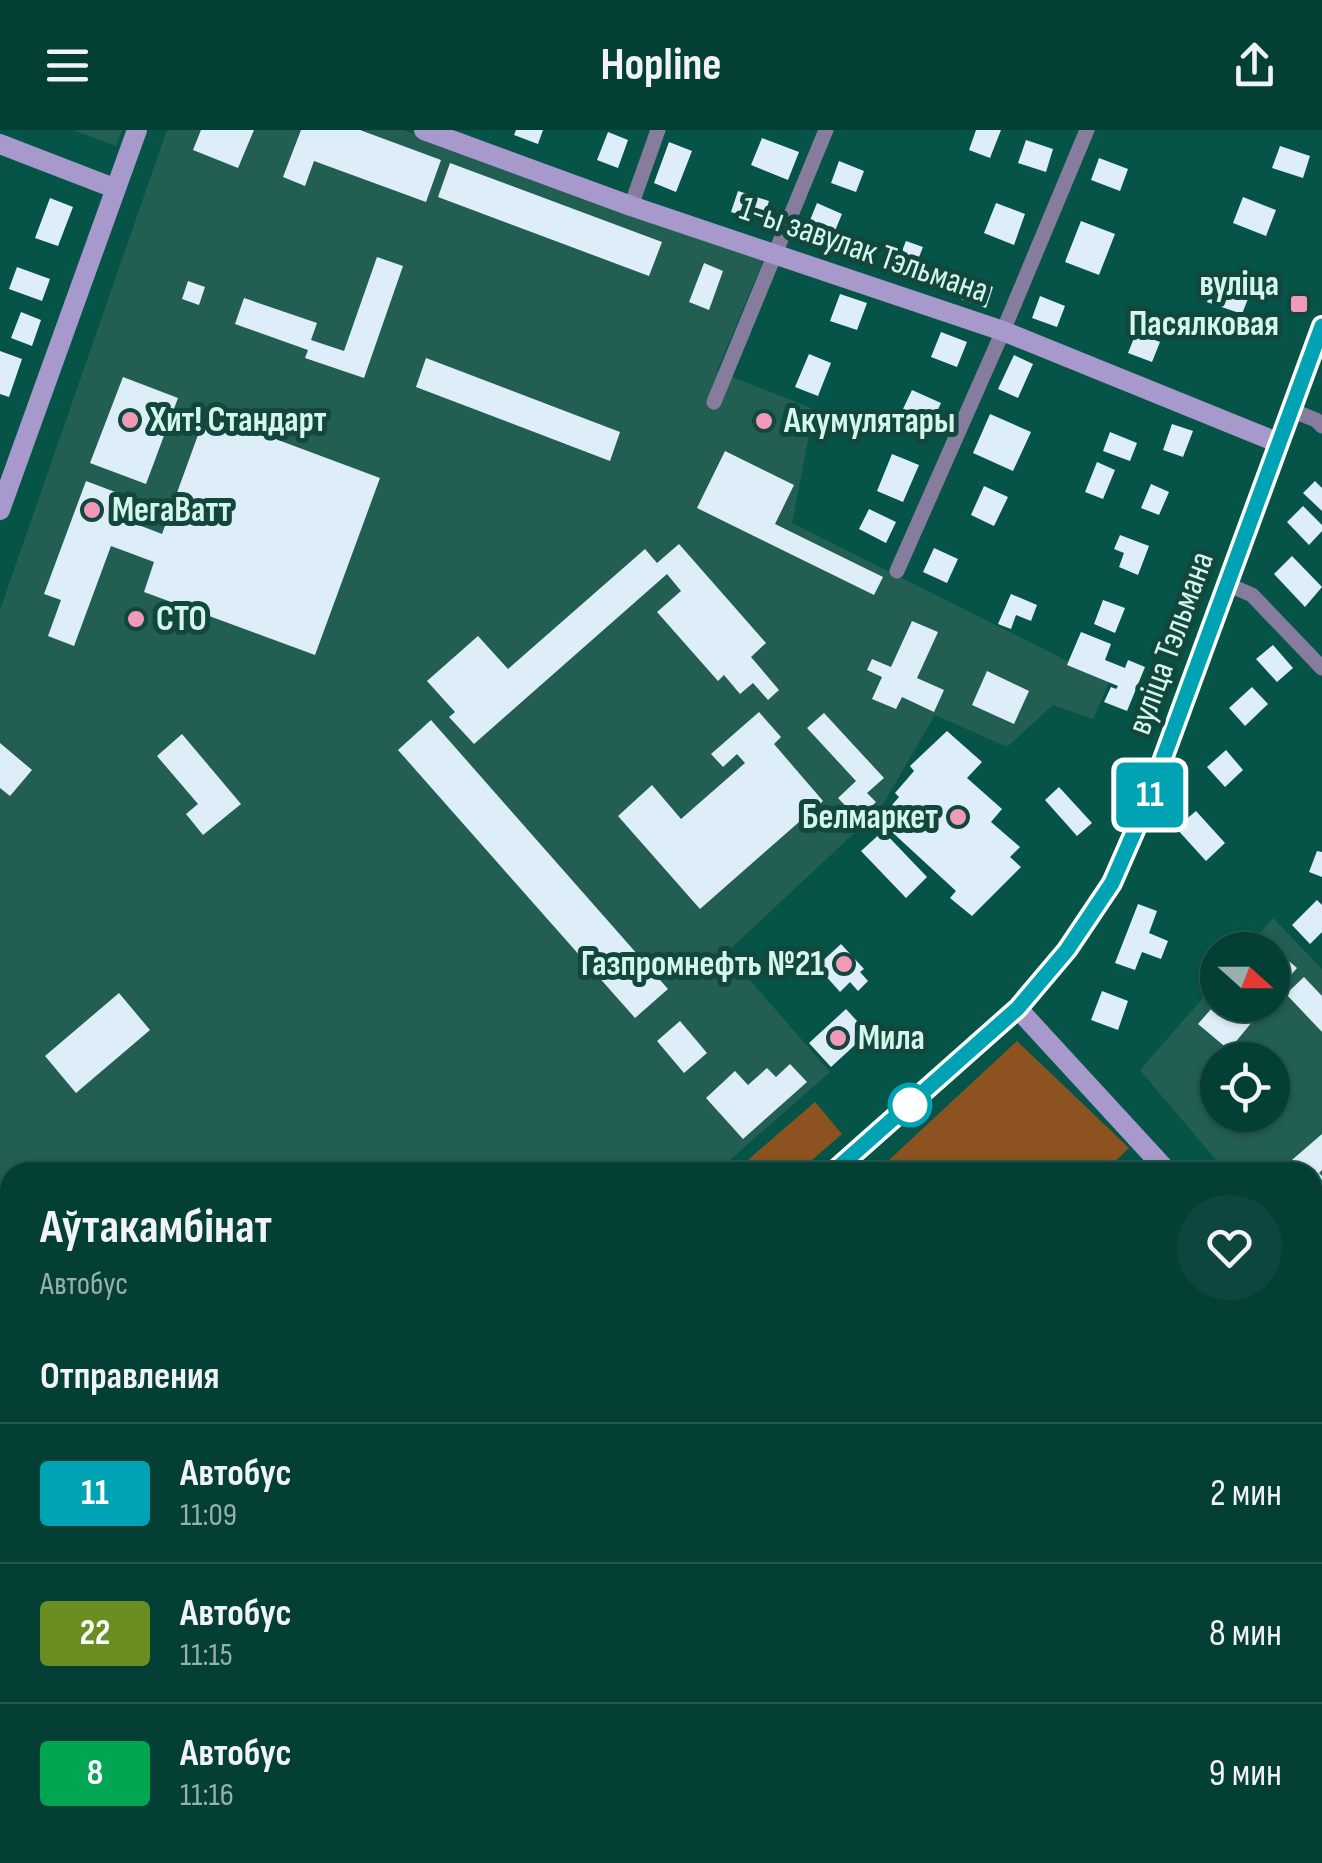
<!DOCTYPE html>
<html lang="ru">
<head>
<meta charset="utf-8">
<style>
	body { margin:0; font-family:"Sofia Sans Condensed",sans-serif; background:#0d463e; color:#f1f3f6; height:100vh; display:flex; flex-direction:column; font-size:38px; white-space:nowrap }
	* { box-sizing:border-box; margin:0 }
	p { font-size:32px; color:#97afad }
	.icon { flex:none; width:55px; height:55px; fill:none; stroke:currentColor; stroke-width:2; stroke-linecap:round; stroke-linejoin:round }
	.map { position:relative; flex:1; overflow:hidden }
	.details { position:absolute; left:0px; top:1032px; width:1322px; height:702px; display:flex; flex-direction:column; background:#043f36; border-radius:30px 30px 0 0; box-shadow:0 2px 8px #0004,0 0 0 2px #255851 }
	.details>* { flex:none }
	.badge { padding:0 20px; border-radius:8px; font-size:35px; line-height:65px }
	.needle { width:65px; rotate:111deg }
	.controls { position:absolute; left:1200px; top:802px; display:grid; gap:20px }
	.controls a { display:grid; place-items:center; width:90px; height:90px; border-radius:50%; background:#043f36; box-shadow:0 2px 8px #0004,0 0 0 2px #255851; font-size:50px }
	.map>.badge { position:absolute; translate:-50% -50%; box-shadow:0 0 0 5px #fff }
	h2 { padding:0 40px; font-size:38px; line-height:90px }
	.round { display:grid; place-items:center; flex:none; width:105px; height:105px; border-radius:52px; background:#0d463e }
	.overview { display:flex; align-items:center; justify-content:space-between; height:170px; padding:0 40px }
	h1 { font-size:48px; font-weight:700; line-height:75px }
	ul { padding:0; list-style:none }
	li { display:flex; align-items:center; gap:30px; height:140px; padding:0 40px; border-top:2px solid #255851 }
	li div { flex:1 }
	li b { display:block; font-size:38px }
	li em { font-style:normal }
	li .badge { min-width:110px; font-weight:700; text-align:center }
	header { display:flex; justify-content:space-between; align-items:center; height:130px; padding:0 40px; background:#043f36; font-size:45px; font-weight:700 }
	.map>svg:first-child { display:block }
	.built { fill:#235e53; fill-rule:evenodd }
	.green { fill:#8c5320 }
	.building { fill:#deeef9 }
	.lines { fill:none; stroke-linecap:round; stroke-linejoin:round }
	.street { stroke:#867c9d; stroke-width:15 }
	.secondary { stroke:#a899cc; stroke-width:20 }
	.line-casing { stroke:#fff; stroke-width:22 }
	.line { stroke:#00a3b4; stroke-width:15 }
	.poi-dot { fill:#f09ab7; stroke:#12473d; stroke-width:4 }
	.stop-dot { fill:#fff; stroke:#00a3b4; stroke-width:5 }
	.labels { text-anchor:middle; dominant-baseline:central; stroke-width:10; stroke-linejoin:round; paint-order:stroke }
	.street-label { font-size:35px; fill:#d5f6ed; stroke:#12473d }
	.poi-label { font-size:35px; font-weight:bold; fill:#d5f6ed; stroke:#12473d; text-anchor:start }
</style>
</head>
<body>
<header><svg class="icon" aria-label="menu" viewBox="0 0 24 24"><path d="M4 6h16M4 12h16M4 18h16"/></svg>Hopline<svg class="icon" aria-label="share" viewBox="0 0 24 24"><path d="M12 15V3M7 8l5-5 5 5M5 13v7h14v-7"/></svg></header>
<div class="map">
<svg width="1322" height="1733" viewBox="0 0 1322 1733">
	<rect width="100%" height="100%" fill="#065448"/>
	<!-- built -->
	<path class="built" d="M73,0H122L116,16Z
		M167,0H404L763,131L717,241L814,279L792,393L1109,552L1093,589L1053,575L1007,617L935,585L880,679L726,823L830,942L716,1042H10V1663L0,1672V480Z
		M1273,788L1322,839V1156L1313,1145L1312,1042H1226L1140,940L1217,852L1218,875H1272V820H1245ZM1218,930H1272V985H1218Z
		M1322,1588V1733H1267L1260,1725H1312L1313,1596Z
		M1183,1725H1227L1234,1733H1174Z"/>
	<!-- green -->
	<path class="green" d="M1017,911L1129,1018L1104,1042H876Z
		M815,972L842,1004L798,1042H734Z
		M10,1693V1725H42L33,1733H0V1702Z"/>
	<!-- building -->
	<path class="building" d="M201,0H254L238,38L193,20Z
		M301,0H360L441,30L426,72L314,31L305,56L283,47Z
		M516,0H543L538,14L514,5Z
		M976,0H1001L990,28L969,20Z
		M608,2L628,10L618,38L597,30Z
		M762,8L799,22L788,50L751,35Z
		M1026,10L1053,19L1046,42L1018,33Z
		M669,12L692,21L676,62L654,53Z
		M1280,16L1310,26L1303,48L1272,38Z
		M1099,28L1128,39L1120,61L1091,50Z
		M839,31L864,41L856,62L831,53Z
		M450,33L662,112L649,146L438,67Z
		M738,61L769,71L762,92L731,82Z
		M1243,67L1276,80L1266,106L1233,93Z
		M50,68L73,77L58,116L35,108Z
		M817,73L842,84L829,115L804,105Z
		M996,73L1025,84L1014,115L984,103Z
		M1081,91L1115,104L1099,145L1065,132Z
		M906,111L923,117L910,150L893,143Z
		M377,127L403,136L364,248L305,228L308,220L235,194L244,168L317,193L311,210L344,221Z
		M704,133L723,141L709,180L689,172Z
		M17,137L50,149L42,171L9,159Z
		M963,146L993,157L986,178L955,167Z
		M1216,148L1251,161L1242,184L1207,172Z
		M188,151L205,157L199,175L182,169Z
		M840,164L867,173L857,200L830,191Z
		M1040,166L1065,176L1057,197L1032,188Z
		M21,182L41,190L32,216L11,208Z
		M941,202L967,212L957,237L931,227Z
		M1136,203L1160,212L1152,232L1128,223Z
		M0,221L22,229L9,267L0,264Z
		M809,224L831,233L818,266L795,257Z
		M1014,225L1033,234L1018,268L998,259Z
		M426,228L620,302L610,331L416,257Z
		M123,247L178,268L146,354L90,333Z
		M912,260L941,273L931,294L902,281Z
		M206,283L380,348L315,525L144,462L154,432L111,416L74,516L48,506L61,470L44,464L86,351L131,368L123,389L162,404Z
		M990,284L1031,302L1013,341L973,323Z
		M1172,294L1193,301L1183,327L1163,320Z
		M1110,302L1137,313L1130,331L1103,321Z
		M725,321L794,355L775,394L883,447L874,465L697,378Z
		M892,324L919,335L903,372L877,361Z
		M1097,332L1115,340L1103,369L1085,362Z
		M1315,351L1322,358V381L1303,363Z
		M1151,354L1169,362L1159,385L1141,378Z
		M984,356L1008,367L994,396L971,385Z
		M1303,376L1322,395V401L1309,415L1287,392Z
		M869,379L896,392L886,413L859,399Z
		M1120,405L1149,416L1138,445L1119,437L1124,423L1114,419Z
		M679,414L766,513L751,527L779,560L768,570L753,553L740,564L724,545L718,551L657,482L681,461L667,444L474,614L449,587L455,582L427,551L478,506L508,539L645,419L657,433Z
		M934,418L958,429L947,453L923,442Z
		M1292,426L1322,457L1305,477L1274,444Z
		M1011,464L1037,475L1031,491L1016,485L1011,499L998,494Z
		M1103,470L1125,478L1115,503L1094,494Z
		M912,491L938,502L917,548L944,560L934,582L902,567L896,579L872,569L882,547L867,540L872,529L891,537Z
		M1081,502L1111,514L1105,530L1125,538L1128,530L1145,537L1127,581L1104,572L1111,557L1116,559L1118,556L1067,535Z
		M1273,515L1293,538L1277,552L1256,529Z
		M987,541L1029,561L1014,594L972,575Z
		M1252,557L1268,574L1245,596L1229,578Z
		M759,582L781,607L774,614L823,671L700,779L618,686L652,655L681,689L745,633L737,624L723,637L711,624Z
		M824,583L884,648L867,663L876,672L858,689L838,668L856,651L807,598Z
		M431,590L668,859L635,888L398,620Z
		M947,601L982,632L967,648L1002,679L991,692L1020,717L1010,727L1021,737L972,786L950,768L956,761L879,690L899,667L895,663L914,641L910,636Z
		M182,604L241,674L203,705L186,684L198,674L157,626Z
		M0,613L32,640L10,666L0,658Z
		M1226,620L1243,640L1225,657L1207,637Z
		M1059,657L1092,693L1077,706L1045,670Z
		M1196,681L1225,713L1206,731L1176,698Z
		M883,701L927,747L906,768L861,721Z
		M1317,721L1322,722V747L1309,742Z
		M1317,770L1322,775V802L1310,814L1292,795Z
		M1138,774L1157,781L1149,803L1168,811L1161,829L1142,822L1135,840L1115,833Z
		M1266,812L1297,838L1272,867V820H1260Z
		M841,814L864,839L860,842L868,851L858,861L850,852L840,862L817,836Z
		M1304,847L1322,866V902L1286,864Z
		M1102,861L1128,871L1118,900L1091,890Z
		M119,863L150,900L76,963L45,926Z
		M1218,871V875H1266L1229,920L1198,894Z
		M846,879L868,903L831,937L809,913Z
		M680,891L707,923L684,943L657,911Z
		M790,934L807,952L743,1009L706,968L735,941L748,955L767,938L776,947Z
		M1322,1004V1040L1319,1043L1322,1046V1111L1318,1114L1312,1108V1042H1278Z
		M10,1078V1122L0,1131V1087Z
		M10,1198V1488L0,1476V1207Z
		M1312,1280L1322,1290V1338L1319,1341L1312,1335Z
		M1322,1416V1456L1312,1464V1424Z
		M10,1613V1653L0,1642V1622Z
		M1312,1629L1322,1639V1687L1312,1676Z
		M169,1725H221L215,1730L218,1733H171L166,1727Z
		M252,1725H294L302,1733H256Z
		M384,1725H428L419,1733H392Z
		M649,1725H703L710,1733H656Z
		M801,1725H856L863,1733H808Z
		M958,1725H1003L1010,1733H966Z"/>
	<g class="lines">
		<!-- street -->
		<path class="street" d="M631,76L658,0
			M714,272L826,0
			M1291,280L1316,290L1322,296
			M897,441L1003,201L1087,0
			M1227,454L1252,465L1322,538
			M1312,1534L1322,1527
			M1074,1733L1083,1725"/>
		<!-- secondary -->
		<path class="secondary" d="M424,0L631,76L1003,201L1279,313
			M0,14L114,58
			M0,380L137,0
			M1018,879L1168,1042
			M833,1042L1018,879L1067,820L1111,753L1146,675L1322,196
			M1312,1203L1322,1214
			M60,1733L69,1725"/>
	</g>
	<g class="lines">
		<defs>
			<path id="line" d="M833,1042L1018,878L1067,820L1112,753L1146,675L1322,196"/>
		</defs>
		<!-- line casing -->
		<use href="#line" class="line-casing"/>
		<!-- line -->
		<use href="#line" class="line"/>
	</g>
	<!-- markers -->
	<g class="poi-dot">
		<rect x="1289" y="164" width="20" height="20" rx="5"/>
		<circle cx="130" cy="290" r="10"/>
		<circle cx="764" cy="291" r="10"/>
		<circle cx="92" cy="380" r="10"/>
		<circle cx="136" cy="489" r="10"/>
		<circle cx="958" cy="687" r="10"/>
		<circle cx="844" cy="834" r="10"/>
		<circle cx="838" cy="908" r="10"/>
	</g>
	<circle class="stop-dot" cx="910" cy="975" r="20"/>
	<g class="labels">
		<!-- street labels -->
		<g class="street-label">
			<text transform="translate(864 120) rotate(19)">1-ы завулак Тэльмана</text>
			<text transform="translate(1171 513) rotate(-70)">вуліца Тэльмана</text>
		</g>
		<!-- poi labels -->
		<g class="poi-label">
			<text x="1279" y="154" text-anchor="end">вуліца<tspan x="1279" dy="40">Пасялковая</tspan></text>
			<text x="150" y="290">Хит! Стандарт</text>
			<text x="784" y="291">Акумулятары</text>
			<text x="112" y="380">МегаВатт</text>
			<text x="156" y="489">СТО</text>
			<text x="938" y="687" text-anchor="end">Белмаркет</text>
			<text x="824" y="834" text-anchor="end">Газпромнефть №21</text>
			<text x="858" y="908">Мила</text>
		</g>
	</g>
</svg>
<div class="controls">
<a><svg class="needle" viewBox="-14 -14 28 28"><path d="M0-13l5 13h-10z" fill="#e53935"/><path d="M0 13l5-13h-10z" fill="#97afad"/></svg></a>
<a><svg class="icon" aria-label="locate" viewBox="0 0 24 24"><circle cx="12" cy="12" r="6"/><path d="M12 2v4M12 18v4M2 12h4M18 12h4"/></svg></a>
</div>
<b class="badge" style="left:1150px;top:665px;background:#00a3b4;color:#fff">11</b>
<section class="details">
<div class="overview"><div><h1>Аўтакамбінат</h1><p>Автобус</p></div><a class="round"><svg class="icon" aria-label="heart" viewBox="0 0 24 24"><path d="M12 20l-8-8c-3-5 5-10 8-4 3-6 11-1 8 4z"/></svg></a></div>
<h2>Отправления</h2>
<ul>
<li><span class="badge" style="background:#00a3b4;color:#fff">11</span><div><b>Автобус</b><p>11:09</p></div><em>2 мин</em></li>
<li><span class="badge" style="background:#6b8e23;color:#fff">22</span><div><b>Автобус</b><p>11:15</p></div><em>8 мин</em></li>
<li><span class="badge" style="background:#00a651;color:#fff">8</span><div><b>Автобус</b><p>11:16</p></div><em>9 мин</em></li>
</ul>
</section>
</div>
</body>
</html>
